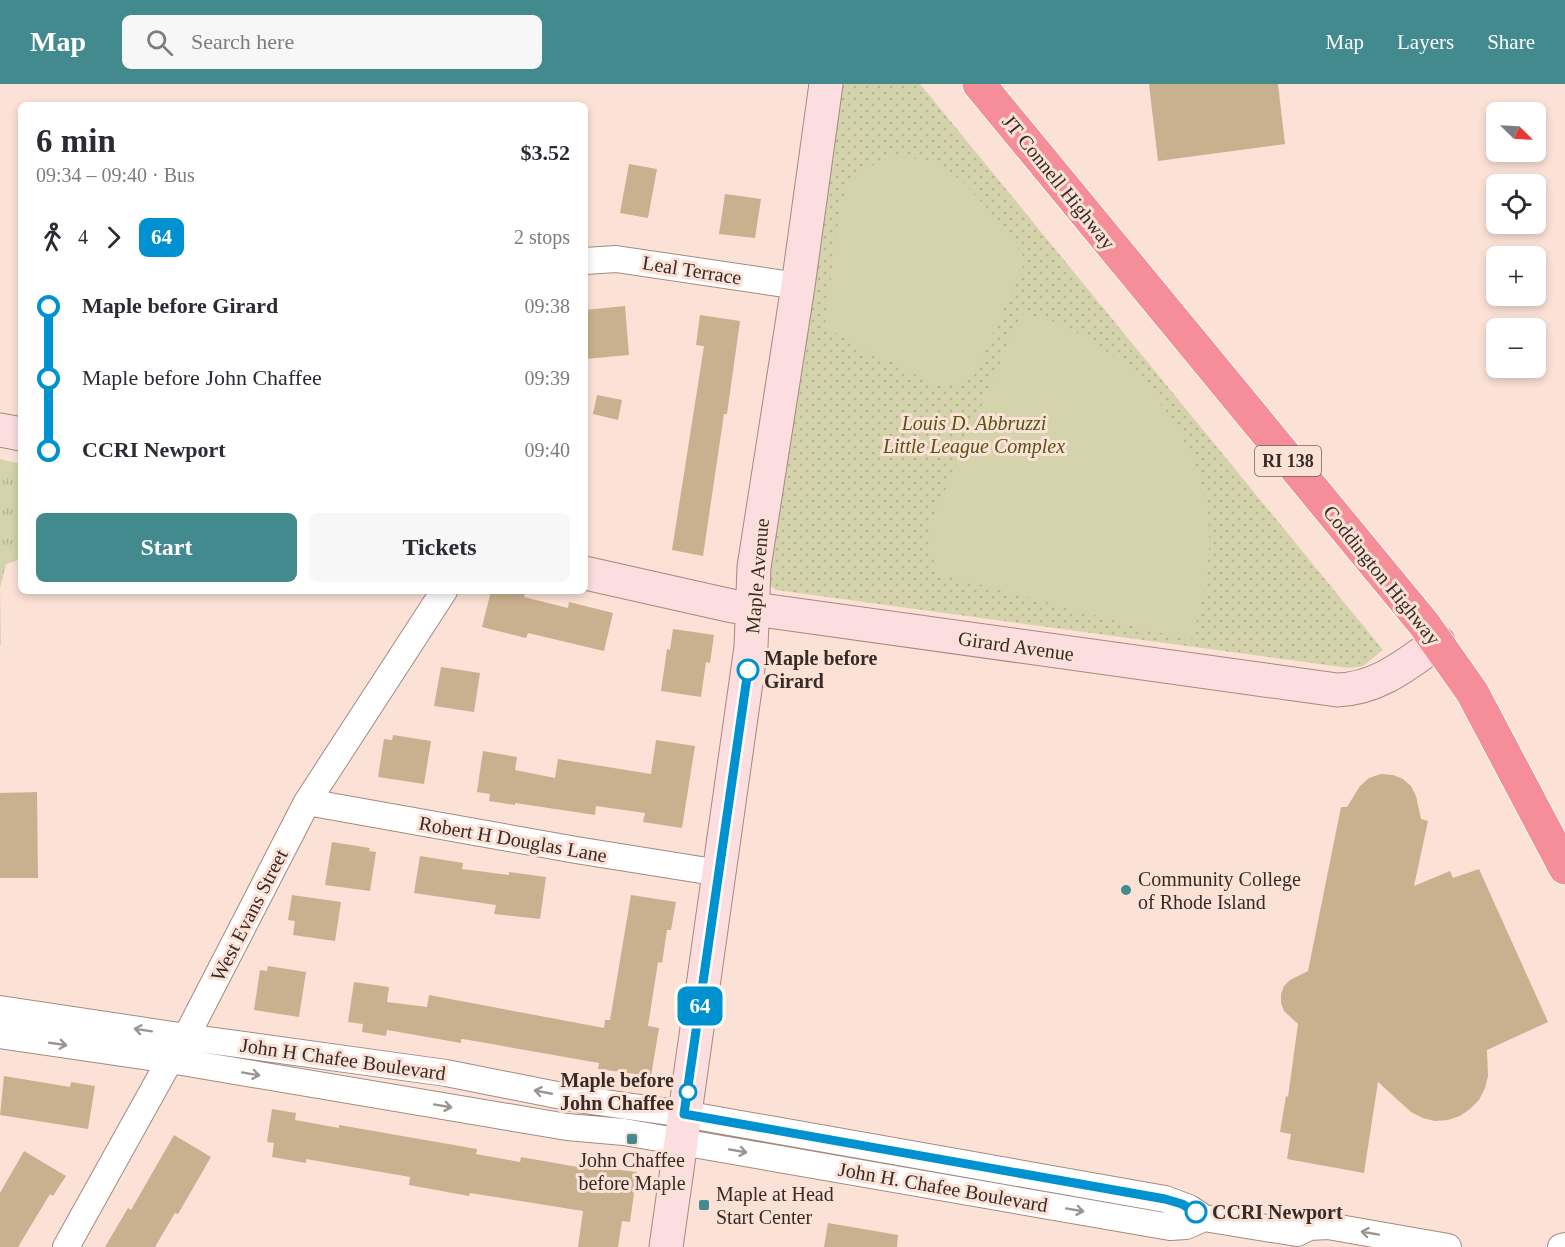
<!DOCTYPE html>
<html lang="en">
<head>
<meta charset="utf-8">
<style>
	body { margin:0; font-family:"Times New Roman",serif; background:#f7f7f7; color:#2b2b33; height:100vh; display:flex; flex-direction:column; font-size:22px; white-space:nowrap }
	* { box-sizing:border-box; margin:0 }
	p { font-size:20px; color:#7c7c81 }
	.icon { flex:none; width:33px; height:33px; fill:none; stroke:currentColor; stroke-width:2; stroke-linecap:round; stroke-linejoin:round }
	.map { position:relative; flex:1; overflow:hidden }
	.panel { position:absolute; left:18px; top:18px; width:570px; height:492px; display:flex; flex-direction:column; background:#fff; border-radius:9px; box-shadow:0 3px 9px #0003 }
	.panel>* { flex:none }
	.badge { padding:0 12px; border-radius:9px; font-size:21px; line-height:39px }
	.needle { width:39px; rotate:114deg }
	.buttons { position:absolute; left:1486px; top:18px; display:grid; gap:12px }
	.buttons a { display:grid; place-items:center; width:60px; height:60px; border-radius:9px; background:#fff; box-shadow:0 3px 9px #0003; font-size:30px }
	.map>.badge { position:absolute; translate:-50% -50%; box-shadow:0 0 0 3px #fff }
	.legs { display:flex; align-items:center; gap:9px; height:66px; padding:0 18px; font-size:20px }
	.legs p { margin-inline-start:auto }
	.headline { display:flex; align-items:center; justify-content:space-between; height:102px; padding:0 18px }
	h1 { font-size:33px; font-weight:800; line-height:45px }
	.button { display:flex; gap:12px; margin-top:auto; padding:12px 18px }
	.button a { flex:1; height:69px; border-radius:9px; background:#428a8d; color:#fff; font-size:24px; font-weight:800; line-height:69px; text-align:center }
	.button a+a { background:#f7f7f7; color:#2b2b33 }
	ul { padding:0 18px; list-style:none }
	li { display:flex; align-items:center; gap:21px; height:72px; font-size:22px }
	li i { display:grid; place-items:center; width:9px; height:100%; margin:0 8px; background:currentColor }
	li i::after { content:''; width:15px; height:15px; margin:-8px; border:4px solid; border-radius:50%; background:#fff }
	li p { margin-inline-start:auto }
	li:first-child i { background:linear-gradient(#0000 50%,currentColor 0) }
	li:last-child i { background:linear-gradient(currentColor 50%,#0000 0) }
	header { display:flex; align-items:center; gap:36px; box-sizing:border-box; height:84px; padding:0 30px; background:#428a8d; color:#fff }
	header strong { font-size:28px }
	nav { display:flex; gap:33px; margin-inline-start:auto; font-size:21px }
	.search { width:420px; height:54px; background:#f7f7f7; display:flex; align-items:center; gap:15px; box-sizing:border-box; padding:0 21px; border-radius:9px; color:#7c7c81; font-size:22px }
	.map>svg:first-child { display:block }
	.grass { fill:url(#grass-tufts) }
	.park { fill:url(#park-dots) }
	.pitch { fill:#d4d3ab }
	.building { fill:#c9b18f }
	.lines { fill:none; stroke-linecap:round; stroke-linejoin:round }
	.street-casing { stroke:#a38a80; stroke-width:28 }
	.secondary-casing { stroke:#a38a80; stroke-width:35 }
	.highway-casing { stroke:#fff; stroke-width:35 }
	.street { stroke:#fff; stroke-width:26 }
	.secondary { stroke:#fcdde0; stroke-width:33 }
	.highway { stroke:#f58e99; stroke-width:33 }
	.oneway { stroke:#9a9593 }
	.line-1-casing { stroke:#fff; stroke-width:14 }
	.line-1 { stroke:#0092d0; stroke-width:9 }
	.stop-1-dot { fill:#fff; stroke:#0092d0; stroke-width:3 }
	.poi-dot { fill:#428a8d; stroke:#fce1d6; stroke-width:2 }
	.labels { text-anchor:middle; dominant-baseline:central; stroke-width:6; stroke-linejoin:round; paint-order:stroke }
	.shield { fill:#fce1d6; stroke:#71625c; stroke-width:1.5 }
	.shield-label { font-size:18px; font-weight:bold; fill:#362b27 }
	.street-label { font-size:20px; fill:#362b27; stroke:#fce1d6 }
	.park-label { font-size:20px; font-style:italic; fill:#575412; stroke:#fce1d6 }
	.stop-label { font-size:20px; font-weight:bold; fill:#362b27; stroke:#fce1d6; text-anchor:start }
	.poi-label { font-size:20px; fill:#362b27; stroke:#fce1d6; text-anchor:start }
</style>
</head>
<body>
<header>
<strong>Map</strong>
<div class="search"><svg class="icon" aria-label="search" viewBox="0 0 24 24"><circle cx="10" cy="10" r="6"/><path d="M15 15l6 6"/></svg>Search here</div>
<nav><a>Map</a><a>Layers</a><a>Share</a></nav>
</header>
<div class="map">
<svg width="1565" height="1163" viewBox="0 0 1565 1163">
	<defs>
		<pattern id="grass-tufts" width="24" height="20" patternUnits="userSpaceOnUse" patternTransform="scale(1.5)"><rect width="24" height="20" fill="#d4d3ab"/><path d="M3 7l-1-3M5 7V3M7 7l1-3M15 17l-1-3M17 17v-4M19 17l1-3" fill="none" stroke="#b7b593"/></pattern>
		<pattern id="park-dots" width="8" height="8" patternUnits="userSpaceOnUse" patternTransform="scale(1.5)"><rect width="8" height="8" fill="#d4d3ab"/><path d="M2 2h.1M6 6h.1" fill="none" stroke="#b7b593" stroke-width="1.8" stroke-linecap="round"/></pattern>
	</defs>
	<rect width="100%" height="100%" fill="#fce1d6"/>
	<!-- grass -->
	<path class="grass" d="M0,375L21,380V475L6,480L0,504L1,561H0Z"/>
	<!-- park -->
	<path class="park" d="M838,0H920L1383,566L1363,582L1349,584L776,506L769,501L823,131Z"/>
	<!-- pitch -->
	<path class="pitch" d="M889,74C907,74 927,73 943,83C972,99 1006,149 1026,176L973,294L956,299L937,302L890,277L885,279L825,242L841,116L853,97L869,83Z
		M1021,230C1031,232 1043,233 1052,237C1065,241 1078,249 1089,256C1155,295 1204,367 1209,445C1211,484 1202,520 1191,557L941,490L930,471L931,439Z"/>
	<!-- building -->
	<path class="building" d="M1149,0H1278L1285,60L1158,77Z
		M629,80L657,85L648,134L620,129Z
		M725,110L761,115L755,154L719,150Z
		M625,222L629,271L585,275V226Z
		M700,231L740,237L727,330H724L703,472L672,466L704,262L696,261Z
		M597,311L622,316L618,336L593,330Z
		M491,507H525L524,513L568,524L569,518L613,529L604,567L528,549L526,554L482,543Z
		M673,545L714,551L710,579L706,578L701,613L661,607L667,565L670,566Z
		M441,583L480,589L474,628L434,622Z
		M393,651L431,657L424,700L378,693L384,655L392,656Z
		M656,656L695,662L682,744L643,738L645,729L596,722L595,731L515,719V721L489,717L490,710L477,708L483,667L517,673L515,686L555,694L558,675L651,690Z
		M1381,690L1393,691L1403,695L1411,702L1416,712L1421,735L1428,737L1414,802L1450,787L1453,794L1479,785L1548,938L1487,966L1488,992L1485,1004L1479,1016L1470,1025L1460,1032L1448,1036L1435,1037L1423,1034L1411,1028L1378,998L1364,1089L1287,1075L1291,1050L1280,1048L1286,1012L1288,1013L1298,940L1284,927L1281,919V910L1284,902L1290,896L1308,887L1341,723H1347L1360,702L1369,694Z
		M37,708L38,794H0V709Z
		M332,758L370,764L369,767L376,768L370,807L325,801Z
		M420,772L463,779L462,785L509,791V788L546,793L540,835L494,830L496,821L414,809Z
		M292,811L341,818L335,857L293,851L295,837L288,836Z
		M631,811L676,818L671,846H667L662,879L658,878L648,942L659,944L651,992L598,985L599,979L469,956L461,955V959L387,946L386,952L362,948L363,940L348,938L354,898L389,903L387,918L427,923L429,911L604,944L605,936H610Z
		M268,882L306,888L299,933L254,926L260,886L267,887Z
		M4,992L70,1003L71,998L95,1002L88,1045L0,1031Z
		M272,1025L296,1029L295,1036L339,1044V1041L477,1065L476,1070L520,1078L521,1073L589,1085V1082L637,1088L630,1138L622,1137L618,1163H578L583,1127L470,1109L469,1112L409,1101L410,1093L306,1075V1079L272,1073L274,1059L267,1058Z
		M174,1051L211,1073L178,1130L175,1129L155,1163H105L128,1124L131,1126Z
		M24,1067L66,1092L53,1112L50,1110L18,1163H0V1109Z
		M828,1139L898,1151L897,1163H824Z"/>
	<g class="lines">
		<defs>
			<path id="street" d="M585,177L616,175L798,202
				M307,718L576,766L720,789
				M0,925L186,953L446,989L577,1015L684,1030L1165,1115L1189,1124L1204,1134L1297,1149L1309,1143L1328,1142L1448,1163
				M0,951L170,976L567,1043L624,1048L1170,1143L1186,1142L1204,1134
				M66,1163L170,976L186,953L307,718L444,507
				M1561,1163L1565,1162"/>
			<path id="secondary" d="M0,346L21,350
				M585,489L732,522L1337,606C1377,605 1406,581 1438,558
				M666,1163L751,563L754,483L798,202L826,0"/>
			<path id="highway" d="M979,0L1424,540L1472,608L1565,784"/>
		</defs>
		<!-- street casing -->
		<use href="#street" class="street-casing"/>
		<!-- secondary casing -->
		<use href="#secondary" class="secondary-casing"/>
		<!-- highway casing -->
		<use href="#highway" class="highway-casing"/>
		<!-- street -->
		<use href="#street" class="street"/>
		<!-- secondary -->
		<use href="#secondary" class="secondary"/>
		<!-- highway -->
		<use href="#highway" class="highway"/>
	</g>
	<!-- one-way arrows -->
	<defs><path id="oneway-shaft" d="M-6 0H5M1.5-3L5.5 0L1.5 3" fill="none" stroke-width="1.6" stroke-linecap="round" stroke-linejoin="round" transform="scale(1.5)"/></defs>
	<g class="oneway">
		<use href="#oneway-shaft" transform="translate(143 946) rotate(-171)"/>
		<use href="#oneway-shaft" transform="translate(58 960) rotate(8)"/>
		<use href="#oneway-shaft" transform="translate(251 990) rotate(10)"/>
		<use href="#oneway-shaft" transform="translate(543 1008) rotate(-169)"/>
		<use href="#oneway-shaft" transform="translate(443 1022) rotate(10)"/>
		<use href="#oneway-shaft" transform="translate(738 1067) rotate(10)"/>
		<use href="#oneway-shaft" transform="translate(1075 1126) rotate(10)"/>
		<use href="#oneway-shaft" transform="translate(1370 1149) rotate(-170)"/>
	</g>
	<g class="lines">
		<defs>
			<path id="line-1" d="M748,586L684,1030L1165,1115L1182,1120L1196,1128"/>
		</defs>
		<!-- line-1 casing -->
		<use href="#line-1" class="line-1-casing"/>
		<!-- line-1 -->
		<use href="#line-1" class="line-1"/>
	</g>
	<!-- markers -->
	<g class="stop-1-dot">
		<circle cx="748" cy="586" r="10"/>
		<circle cx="688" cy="1008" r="8"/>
		<circle cx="1196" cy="1128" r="10"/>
	</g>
	<g class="poi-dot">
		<circle cx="1126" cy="806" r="6"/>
		<rect x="626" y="1049" width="12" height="12" rx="3"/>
		<rect x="698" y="1115" width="12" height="12" rx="3"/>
	</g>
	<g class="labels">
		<!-- shield labels -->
		<rect class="shield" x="1255" y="362" width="66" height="30" rx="4.5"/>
		<g class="shield-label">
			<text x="1288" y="377">RI 138</text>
		</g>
		<!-- street labels -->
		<g class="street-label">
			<text transform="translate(1059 98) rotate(51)">JT Connell Highway</text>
			<text transform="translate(692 186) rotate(9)">Leal Terrace</text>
			<text transform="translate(1382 491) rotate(51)">Coddington Highway</text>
			<text transform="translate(757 492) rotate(-85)">Maple Avenue</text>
			<text transform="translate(1016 562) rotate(8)">Girard Avenue</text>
			<text transform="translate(513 755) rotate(10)">Robert H Douglas Lane</text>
			<text transform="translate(249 831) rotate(-63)">West Evans Street</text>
			<text transform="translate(343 975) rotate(8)">John H Chafee Boulevard</text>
			<text transform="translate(943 1103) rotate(10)">John H. Chafee Boulevard</text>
		</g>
		<!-- park labels -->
		<g class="park-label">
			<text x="974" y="339">Louis D. Abbruzzi<tspan x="974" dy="23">Little League Complex</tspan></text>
		</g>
		<!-- stop labels -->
		<g class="stop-label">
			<text x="764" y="574">Maple before<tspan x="764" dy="23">Girard</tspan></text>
			<text x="674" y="996" text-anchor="end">Maple before<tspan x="674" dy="23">John Chaffee</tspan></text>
			<text x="1212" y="1128">CCRI Newport</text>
		</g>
		<!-- poi labels -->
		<g class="poi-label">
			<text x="1138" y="795">Community College<tspan x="1138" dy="23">of Rhode Island</tspan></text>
			<text x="632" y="1076" text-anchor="middle">John Chaffee<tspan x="632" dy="23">before Maple</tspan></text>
			<text x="716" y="1110">Maple at Head<tspan x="716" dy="23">Start Center</tspan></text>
		</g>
	</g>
</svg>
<div class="buttons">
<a><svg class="needle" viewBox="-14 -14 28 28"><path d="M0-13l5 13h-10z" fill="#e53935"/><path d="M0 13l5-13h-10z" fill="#7c7c81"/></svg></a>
<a><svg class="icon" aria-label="locate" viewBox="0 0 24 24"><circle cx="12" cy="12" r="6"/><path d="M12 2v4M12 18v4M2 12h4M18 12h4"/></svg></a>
<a>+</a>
<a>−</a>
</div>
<b class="badge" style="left:700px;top:922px;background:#0092d0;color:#fff">64</b>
<section class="panel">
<div class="headline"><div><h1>6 min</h1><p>09:34 – 09:40 · Bus</p></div><b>$3.52</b></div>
<div class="legs"><svg class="icon" aria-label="walk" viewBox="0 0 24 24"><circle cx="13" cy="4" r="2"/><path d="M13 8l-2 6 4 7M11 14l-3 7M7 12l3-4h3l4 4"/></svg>4<svg class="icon" aria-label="forward" viewBox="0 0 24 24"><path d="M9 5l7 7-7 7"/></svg><b class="badge" style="background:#0092d0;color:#fff">64</b><p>2 stops</p></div>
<ul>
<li><i style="color:#0092d0"></i><b>Maple before Girard</b><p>09:38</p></li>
<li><i style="color:#0092d0"></i><span>Maple before John Chaffee</span><p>09:39</p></li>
<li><i style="color:#0092d0"></i><b>CCRI Newport</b><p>09:40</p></li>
</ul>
<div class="button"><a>Start</a><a>Tickets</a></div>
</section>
</div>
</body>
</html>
